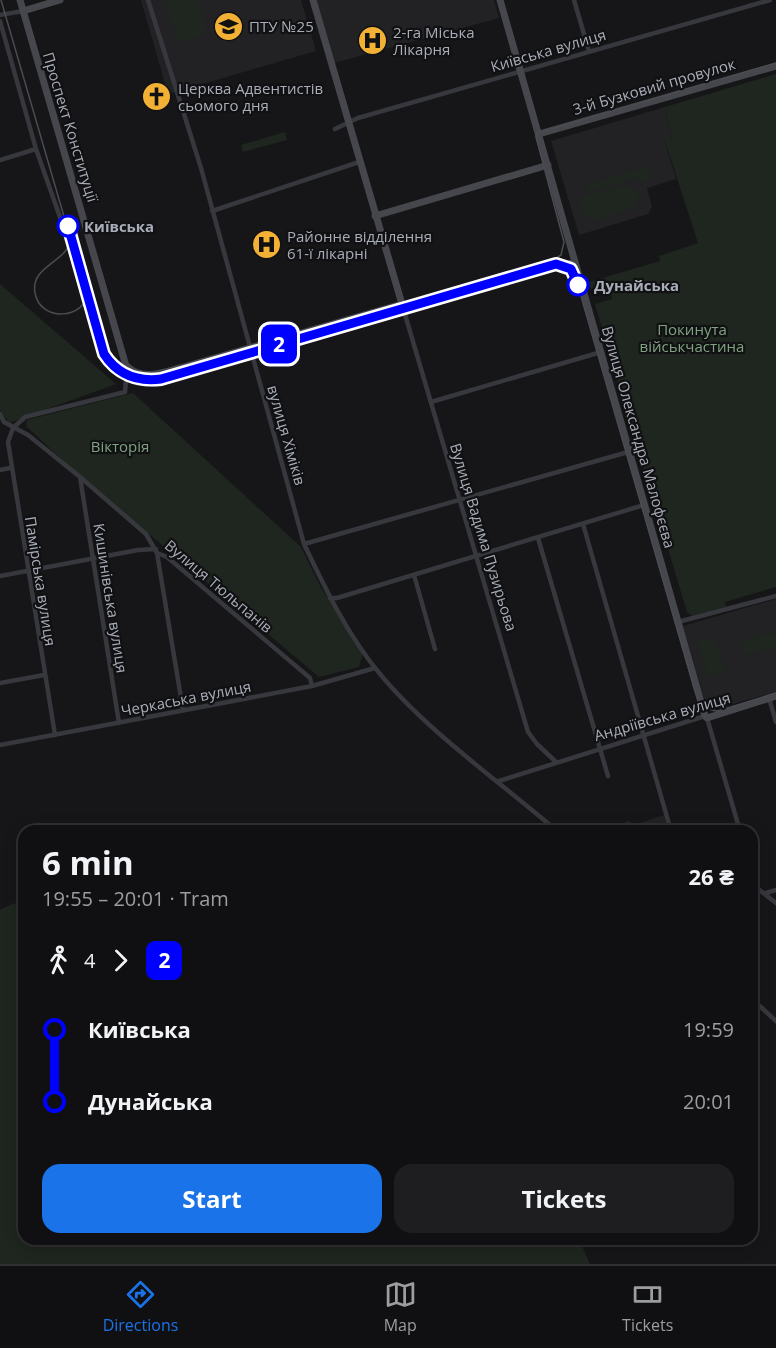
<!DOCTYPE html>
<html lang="en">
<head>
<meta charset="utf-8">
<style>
	body { margin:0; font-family:"Open Sans",sans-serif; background:#1e1e20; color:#f1f3f6; height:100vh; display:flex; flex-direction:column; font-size:22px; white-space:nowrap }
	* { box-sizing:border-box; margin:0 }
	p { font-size:20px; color:#9c9d9f }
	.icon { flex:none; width:33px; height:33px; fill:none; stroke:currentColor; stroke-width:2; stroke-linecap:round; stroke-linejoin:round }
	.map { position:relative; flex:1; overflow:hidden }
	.panel { position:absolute; left:18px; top:825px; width:740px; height:420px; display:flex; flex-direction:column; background:#101012; border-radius:18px; box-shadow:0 3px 15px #0003,0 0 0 2px #303032 }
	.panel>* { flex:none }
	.badge { padding:0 12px; border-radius:9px; font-size:21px; line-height:39px }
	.map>.badge { position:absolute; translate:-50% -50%; box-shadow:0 0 0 3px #fff }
	.legs { display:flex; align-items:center; gap:9px; height:66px; padding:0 24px; font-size:20px }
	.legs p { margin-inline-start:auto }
	.overview { display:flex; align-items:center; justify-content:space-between; height:102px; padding:0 24px }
	h1 { font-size:33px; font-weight:700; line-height:45px }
	.button { display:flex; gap:12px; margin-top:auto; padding:12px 24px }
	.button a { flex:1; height:69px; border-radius:18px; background:#1a73e8; color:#fff; font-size:24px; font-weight:700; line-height:69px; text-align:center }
	.button a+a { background:#1e1e20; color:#f1f3f6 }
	ul { padding:0 24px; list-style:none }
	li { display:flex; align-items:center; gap:21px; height:72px; font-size:22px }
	li i { display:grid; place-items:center; width:9px; height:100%; margin:0 8px; background:currentColor }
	li i::after { content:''; width:15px; height:15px; margin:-8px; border:4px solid; border-radius:50%; background:#101012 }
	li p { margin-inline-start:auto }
	li:first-child i { background:linear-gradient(#0000 50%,currentColor 0) }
	li:last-child i { background:linear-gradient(currentColor 50%,#0000 0) }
	.tabs { display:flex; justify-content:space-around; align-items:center; height:84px; border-top:2px solid #303032; background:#101012; font-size:16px; color:#9c9d9f }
	.tabs a { display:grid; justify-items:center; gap:3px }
	.tabs .on { color:#1a73e8 }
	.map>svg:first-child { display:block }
	.built { fill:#222225 }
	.green { fill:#1e261f }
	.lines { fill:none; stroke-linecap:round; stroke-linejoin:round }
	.street { stroke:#37383d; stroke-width:4.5 }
	.secondary { stroke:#45474d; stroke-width:7 }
	.tram { stroke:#4a4c52; stroke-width:1.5 }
	.line-1-casing { stroke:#fff; stroke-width:14 }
	.line-1 { stroke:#00f; stroke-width:9 }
	.stop-1-dot { fill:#fff; stroke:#00f; stroke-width:3 }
	.labels { text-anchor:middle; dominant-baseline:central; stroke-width:4.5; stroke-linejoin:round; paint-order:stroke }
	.poi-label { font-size:15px; fill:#a8adb8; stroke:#111113; text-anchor:start }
	.street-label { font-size:15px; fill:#a8adb8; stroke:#111113 }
	.stop-label { font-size:15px; font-weight:bold; fill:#a8adb8; stroke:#111113; text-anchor:start }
	.park-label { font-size:15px; fill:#7fa381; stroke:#111113 }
</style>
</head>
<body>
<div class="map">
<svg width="776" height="1264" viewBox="0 0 776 1264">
	<rect width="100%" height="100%" fill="#161618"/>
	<!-- built -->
	<path class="built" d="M141,0H301L316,51L168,94Z
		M315,0H494L499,18L334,63Z
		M665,107L672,140L665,142L676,179L647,188L652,207L648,214L579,235L551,141Z
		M776,599V692L719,708L710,707L705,701L683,626Z
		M664,815L669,831H615L628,820L634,825Z"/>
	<!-- green -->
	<path class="green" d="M165,0H198L206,26L202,36L186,41L177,38Z
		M776,74V587L725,602L726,607L692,616L687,612L595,304L612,299L610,290L597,293L596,290L591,289L589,282L660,261L659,256L698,243L665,141L672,139L665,107Z
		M285,132L287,140L243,152L241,145Z
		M647,167L651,180L640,183L638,178L589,192L587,184Z
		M622,185L636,189L639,199L635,208L597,220L583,215L580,206L584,196Z
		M0,284L116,384L9,423L0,410Z
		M133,393L301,547L319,584L363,654L359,667L319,677L74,471L26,426L27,420Z
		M772,632L776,637V648L745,655L742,641Z
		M714,637L726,671L709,676L697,642Z
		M14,903L24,910V1239H579L590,1264H0V910Z"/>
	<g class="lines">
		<!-- street -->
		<path class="street" d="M148,0L201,168L304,544C325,588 348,636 380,674C427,731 500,782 557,831
			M574,0L589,51
			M0,15L23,11
			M0,21L36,149L67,237
			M335,129L358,118L770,0
			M0,160L36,149
			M212,211L359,162
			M404,311L528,732L537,744L556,762
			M431,402L601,352
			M0,414L4,422L28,435L80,477L146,534L157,553L167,557L310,678L312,686
			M0,470L10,468
			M80,477L119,723
			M583,524L671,831
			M538,538L608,776
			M304,544L628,452
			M157,553L183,710
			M414,575L435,649
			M0,576L138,550L156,549
			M330,598H337L644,505
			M678,622L776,596
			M0,683L44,675
			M769,698L776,722
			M707,718L740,831
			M55,735L8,442L13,428L25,417L125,392L127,370
			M0,745L312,686L375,668
			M499,781L705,716
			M752,869L757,888L776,903
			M766,893L776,890
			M752,999L776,1021"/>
		<!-- secondary -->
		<path class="secondary" d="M20,0L126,366C135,386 148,385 167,380L412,309
			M313,0L404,311
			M500,0L705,716L707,718L776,696
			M23,11L60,0
			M539,134L776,66
			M375,216L548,165
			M410,308L575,262
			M128,367C142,381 164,372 180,368L402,304"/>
		<!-- tram -->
		<path class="tram" d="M1,0L102,347C112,372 135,383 161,379L556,264C568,265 572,269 576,279L695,691C700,703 705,710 718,711L776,693
			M71,238C68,263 30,265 35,293C40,322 85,320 88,292
			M547,264L561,255L564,242L536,137L537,133L776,63"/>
	</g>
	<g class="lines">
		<defs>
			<path id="line-1" d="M68,226L104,354C117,374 137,382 161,379L556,264L571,269L578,285"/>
		</defs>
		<!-- line-1 casing -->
		<use href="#line-1" class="line-1-casing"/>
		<!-- line-1 -->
		<use href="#line-1" class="line-1"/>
	</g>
	<!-- icons -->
	<defs>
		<symbol id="university-disc" viewBox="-11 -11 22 22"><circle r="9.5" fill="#f2b134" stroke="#111113"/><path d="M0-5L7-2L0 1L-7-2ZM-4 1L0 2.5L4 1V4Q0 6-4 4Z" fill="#111"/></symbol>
		<symbol id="hospital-disc" viewBox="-11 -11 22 22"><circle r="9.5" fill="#f2b134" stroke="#111113"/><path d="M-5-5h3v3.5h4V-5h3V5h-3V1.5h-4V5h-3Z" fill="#111"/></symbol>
		<symbol id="church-disc" viewBox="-11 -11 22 22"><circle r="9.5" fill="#f2b134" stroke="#111113"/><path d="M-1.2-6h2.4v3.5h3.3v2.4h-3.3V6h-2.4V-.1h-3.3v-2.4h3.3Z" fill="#111"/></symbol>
	</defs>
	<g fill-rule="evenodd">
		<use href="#university-disc" x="212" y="10" width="33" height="33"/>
		<use href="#hospital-disc" x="356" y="24" width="33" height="33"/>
		<use href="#church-disc" x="140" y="80" width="33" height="33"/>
		<use href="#hospital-disc" x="250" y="228" width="33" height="33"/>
	</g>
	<!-- markers -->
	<g class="stop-1-dot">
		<circle cx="68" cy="226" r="10"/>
		<circle cx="578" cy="285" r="10"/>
	</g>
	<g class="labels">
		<!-- poi labels -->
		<g class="poi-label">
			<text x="249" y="26">ПТУ №25</text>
			<text x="393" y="32">2-га Міська<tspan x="393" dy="17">Лікарня</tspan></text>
			<text x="178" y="88">Церква Адвентистів<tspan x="178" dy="17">сьомого дня</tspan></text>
			<text x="287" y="236">Районне відділення<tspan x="287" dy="17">61-ї лікарні</tspan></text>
		</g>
		<!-- street labels -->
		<g class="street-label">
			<text transform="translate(548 50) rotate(-16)">Київська вулиця</text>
			<text transform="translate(654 86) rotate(-16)">3-й Бузковий провулок</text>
			<text transform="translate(71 127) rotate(73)">Проспект Конституції</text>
			<text transform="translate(287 435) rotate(74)">вулиця Хіміків</text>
			<text transform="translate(639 437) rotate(74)">Вулиця Олександра Малофєєва</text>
			<text transform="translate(484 537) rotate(73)">Вулиця Вадима Пузирьова</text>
			<text transform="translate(41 581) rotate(81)">Памірська вулиця</text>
			<text transform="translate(219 586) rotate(40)">Вулиця Тюльпанів</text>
			<text transform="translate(111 598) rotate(81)">Кишинівська вулиця</text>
			<text transform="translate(186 698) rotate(-11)">Черкаська вулиця</text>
			<text transform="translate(662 716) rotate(-16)">Андріївська вулиця</text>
		</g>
		<!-- stop labels -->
		<g class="stop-label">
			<text x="84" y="226">Київська</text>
			<text x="594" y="285">Дунайська</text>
		</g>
		<!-- park labels -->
		<g class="park-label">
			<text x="692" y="329">Покинута<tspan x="692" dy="17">військчастина</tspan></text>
			<text x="120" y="446">Вікторія</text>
		</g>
	</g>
</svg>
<b class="badge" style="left:279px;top:344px;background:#00f;color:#fff">2</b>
<section class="panel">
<div class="overview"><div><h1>6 min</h1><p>19:55 – 20:01 · Tram</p></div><b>26 ₴</b></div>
<div class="legs"><svg class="icon" aria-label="walk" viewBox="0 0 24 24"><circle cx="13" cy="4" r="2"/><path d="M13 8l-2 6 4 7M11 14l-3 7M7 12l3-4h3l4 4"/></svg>4<svg class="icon" aria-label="forward" viewBox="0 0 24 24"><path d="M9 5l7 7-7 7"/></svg><b class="badge" style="background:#00f;color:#fff">2</b></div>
<ul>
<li><i style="color:#00f"></i><b>Київська</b><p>19:59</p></li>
<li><i style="color:#00f"></i><b>Дунайська</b><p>20:01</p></li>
</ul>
<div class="button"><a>Start</a><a>Tickets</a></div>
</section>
</div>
<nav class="tabs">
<a class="on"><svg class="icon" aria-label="directions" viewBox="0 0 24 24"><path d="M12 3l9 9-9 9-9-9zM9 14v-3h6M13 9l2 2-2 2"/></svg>Directions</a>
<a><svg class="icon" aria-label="map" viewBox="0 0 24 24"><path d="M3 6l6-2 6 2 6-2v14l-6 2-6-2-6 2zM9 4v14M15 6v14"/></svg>Map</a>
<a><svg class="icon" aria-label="tickets" viewBox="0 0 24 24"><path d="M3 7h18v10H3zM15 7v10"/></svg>Tickets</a>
</nav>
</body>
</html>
